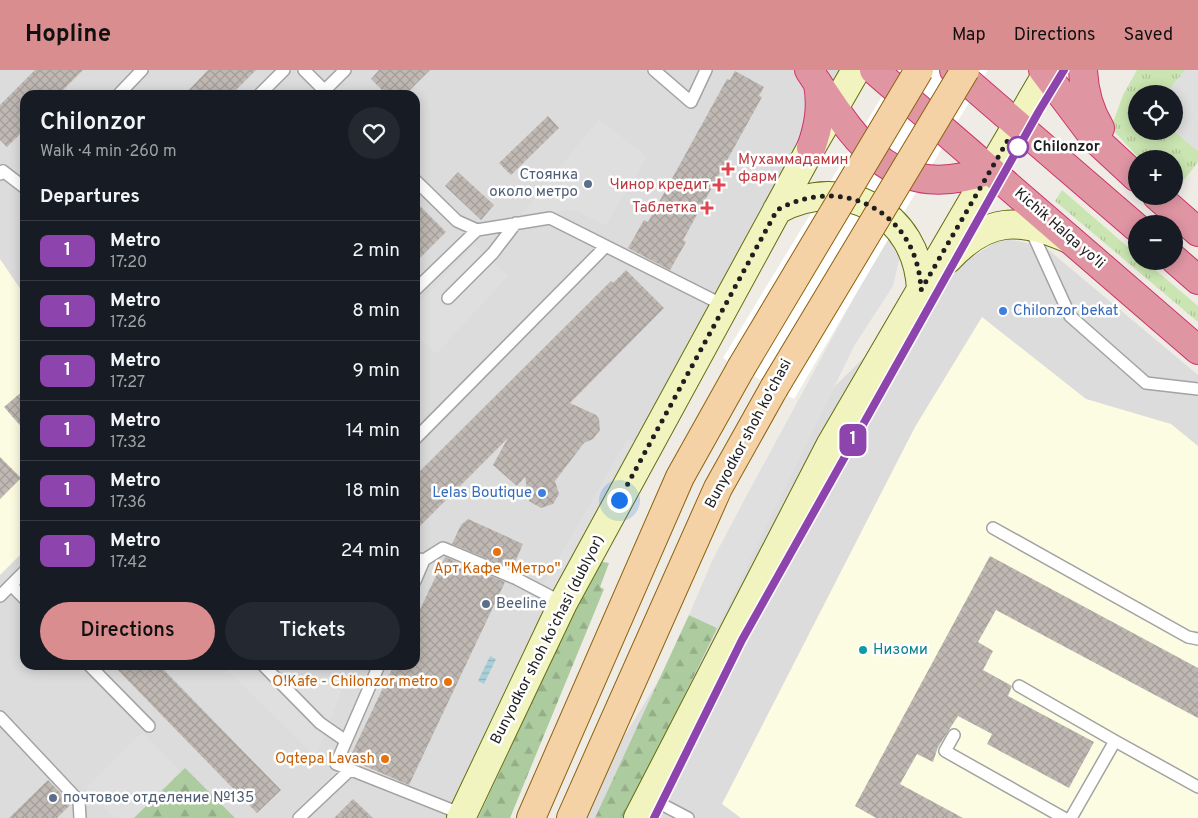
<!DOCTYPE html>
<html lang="en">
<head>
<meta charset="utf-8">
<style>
	body { margin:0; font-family:Overpass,sans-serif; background:#242831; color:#f1f3f6; height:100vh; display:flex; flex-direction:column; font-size:19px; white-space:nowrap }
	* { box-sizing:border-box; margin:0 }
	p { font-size:16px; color:#9ea1a6 }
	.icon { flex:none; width:28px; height:28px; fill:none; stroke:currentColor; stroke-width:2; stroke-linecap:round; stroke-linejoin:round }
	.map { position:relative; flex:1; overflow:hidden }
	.details { position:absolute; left:20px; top:20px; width:400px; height:580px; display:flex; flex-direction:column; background:#171b24; border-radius:15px; box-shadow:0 2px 12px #0003 }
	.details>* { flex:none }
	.badge { padding:0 10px; border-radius:8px; font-size:18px; line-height:32px }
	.tools { position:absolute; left:1128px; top:15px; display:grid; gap:10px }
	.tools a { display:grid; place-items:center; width:55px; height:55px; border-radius:50%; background:#171b24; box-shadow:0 2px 12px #0003; font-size:25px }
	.you { position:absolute; width:25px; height:25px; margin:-12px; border:4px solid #fff; border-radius:50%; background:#1a73e8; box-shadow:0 0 0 8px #1a73e833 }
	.map>.badge { position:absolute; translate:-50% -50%; box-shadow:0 0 0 2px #fff }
	h2 { padding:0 20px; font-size:19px; line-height:45px }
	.round { display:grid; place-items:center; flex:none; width:52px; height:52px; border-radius:26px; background:#242831 }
	.summary { display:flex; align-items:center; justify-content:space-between; height:85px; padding:0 20px }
	h1 { font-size:24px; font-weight:600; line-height:38px }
	.primary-button { display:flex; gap:10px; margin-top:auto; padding:10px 20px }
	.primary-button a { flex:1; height:58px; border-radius:30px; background:#da8d8f; color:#111; font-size:20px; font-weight:600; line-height:58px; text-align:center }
	.primary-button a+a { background:#242831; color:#f1f3f6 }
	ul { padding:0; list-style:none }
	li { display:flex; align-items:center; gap:15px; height:60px; padding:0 20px; border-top:1px solid #363941 }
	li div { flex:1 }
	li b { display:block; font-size:19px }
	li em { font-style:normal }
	li .badge { min-width:55px; font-weight:700; text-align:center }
	header { display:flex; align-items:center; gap:30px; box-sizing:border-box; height:70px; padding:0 25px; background:#da8d8f; color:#111 }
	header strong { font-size:24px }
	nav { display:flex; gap:28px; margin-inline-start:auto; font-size:18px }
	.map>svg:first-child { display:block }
	.residential { fill:#dddcdc; fill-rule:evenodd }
	.education { fill:#fcfce2 }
	.grass { fill:url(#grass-tufts) }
	.forest { fill:url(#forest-firs) }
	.parking { fill:#dfdfdf }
	.water { fill:url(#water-rules) }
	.pier { fill:#fff }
	.building { fill:url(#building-cross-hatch) }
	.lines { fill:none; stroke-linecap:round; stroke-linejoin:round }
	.lane-casing { stroke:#a3a3a3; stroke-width:14 }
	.secondary-casing { stroke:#646e0e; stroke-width:30 }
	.primary-casing { stroke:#8d620d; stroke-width:30 }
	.highway-casing { stroke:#cc3469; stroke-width:30 }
	.lane { stroke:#fff; stroke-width:11 }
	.secondary { stroke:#f2f4bf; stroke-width:28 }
	.primary { stroke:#f4d2a6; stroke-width:28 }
	.highway { stroke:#e095a3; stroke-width:28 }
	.primary-bridge-casing { stroke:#8d620d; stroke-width:30; stroke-linecap:butt }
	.primary-bridge { stroke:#f4d2a6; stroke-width:28 }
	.line-casing { stroke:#fff; stroke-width:11 }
	.line { stroke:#8e44ad; stroke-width:8 }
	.walk { stroke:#1f1f1f; stroke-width:5; stroke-dasharray:0 9 }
	.stop-dot { fill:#fff; stroke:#8e44ad; stroke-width:2.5 }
	.health-dot { fill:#e0444e; stroke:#fff; stroke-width:2 }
	.service-dot { fill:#5c6f8a; stroke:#fff; stroke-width:2 }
	.shop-dot { fill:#3f7fe0; stroke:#fff; stroke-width:2 }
	.food-dot { fill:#e8710a; stroke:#fff; stroke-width:2 }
	.culture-dot { fill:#0f9aa8; stroke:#fff; stroke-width:2 }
	.labels { text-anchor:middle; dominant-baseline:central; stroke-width:5; stroke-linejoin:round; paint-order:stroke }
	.stop-label { font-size:15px; font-weight:bold; fill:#1f1f1f; stroke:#fff; text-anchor:start }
	.health-label { font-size:15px; fill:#be3a42; stroke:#fff; text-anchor:end }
	.service-label { font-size:15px; fill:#4e5e75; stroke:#fff; text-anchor:start }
	.street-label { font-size:15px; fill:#1f1f1f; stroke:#fff }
	.shop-label { font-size:15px; fill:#366cbe; stroke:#fff; text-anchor:start }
	.food-label { font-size:15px; fill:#c56008; stroke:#fff; text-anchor:end }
	.culture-label { font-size:15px; fill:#0d838f; stroke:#fff; text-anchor:start }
</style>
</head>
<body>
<header>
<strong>Hopline</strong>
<nav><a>Map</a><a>Directions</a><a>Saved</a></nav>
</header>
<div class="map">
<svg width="1198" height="748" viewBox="0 0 1198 748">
	<defs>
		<pattern id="grass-tufts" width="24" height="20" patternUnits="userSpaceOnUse" patternTransform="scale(1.25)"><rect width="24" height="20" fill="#cae5b1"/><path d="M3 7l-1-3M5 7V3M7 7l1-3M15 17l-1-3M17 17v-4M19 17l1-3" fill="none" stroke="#adc498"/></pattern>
		<pattern id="forest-firs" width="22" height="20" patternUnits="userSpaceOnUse" patternTransform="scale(1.25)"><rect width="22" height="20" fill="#accb9e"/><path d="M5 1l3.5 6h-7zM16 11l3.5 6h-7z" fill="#94ae88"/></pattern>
		<pattern id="water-rules" width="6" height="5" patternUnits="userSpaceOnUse" patternTransform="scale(1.25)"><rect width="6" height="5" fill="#aacfd9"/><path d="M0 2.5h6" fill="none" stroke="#92b1ba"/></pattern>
		<pattern id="building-cross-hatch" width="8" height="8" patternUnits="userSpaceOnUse" patternTransform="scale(1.25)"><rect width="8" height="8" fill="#bfb8b3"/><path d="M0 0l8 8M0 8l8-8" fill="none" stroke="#a49e9a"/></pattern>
	</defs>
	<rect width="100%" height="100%" fill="#efece6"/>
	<!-- residential -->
	<path class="residential" d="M0,0H856L461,748H0ZM25,25H415V595H25Z
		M1003,168L1045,177L1198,305V748H574L762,442L835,316L957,196Z"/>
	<!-- education -->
	<path class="education" d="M0,189L25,226V480L0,505Z
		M982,247L1086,329L1171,354L1198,376V748H741L722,734L915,357Z"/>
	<!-- grass -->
	<path class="grass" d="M1137,0H1185L1166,24H1136V61H1174L1198,81V92L1174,123V89H1140L1111,58L1123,25Z
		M1062,120L1136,184V191H1145L1198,236V252L1055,131Z"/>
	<!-- forest -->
	<path class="forest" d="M598,491L609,493L600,517L604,519L510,748H478Z
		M689,545L717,558L625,748H595Z
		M185,698L235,748H134Z"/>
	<!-- parking -->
	<path class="parking" d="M1185,0H1198V81L1174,61V24H1166Z
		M599,49L647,87L605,156L577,140L522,144Z
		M890,161L900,186L893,216L854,276L717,558L689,545L712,491L748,423Z
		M474,175L508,206L436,284L415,264V238Z
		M628,368L638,374L554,520L544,514Z
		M222,595H339L348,603L316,687Z
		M142,663L180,701L133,748H115L86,719Z"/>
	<!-- water -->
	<path class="water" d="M490,586L496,589L484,614L478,611Z"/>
	<!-- pier -->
	<path class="pier" d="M898,0H988L794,329L723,288Z"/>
	<!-- building -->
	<path class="building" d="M35,0H83L58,25H25V59L7,77L0,70V35Z
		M208,0H256L231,25H184Z
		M379,0H430L405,25H387L371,9Z
		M735,1L764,17L759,26L762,27L683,170L686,172L670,200L628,178L644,150L648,152L727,9L730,10Z
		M548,46L559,58L511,105L499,93Z
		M458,102L494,135L481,150L445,116Z
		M415,131L446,162L415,193Z
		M626,200L664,238L570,333L596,345L599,349L600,360L593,369L584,373L555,411L559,424L553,434L541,438L529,431L525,407L517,416L493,395L508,368L415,461V406L611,211L613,213Z
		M25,319V361L4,337Z
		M0,387L21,408L0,429Z
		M468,449L523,474L512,499L452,474L461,455Z
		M990,486L1198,598V648L996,540L978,572L993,581L983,600L1012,616L1008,626L1094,672L1069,718L987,674L992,664L958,646L938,677L933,692L917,684L900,714L963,748H876L855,736Z
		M445,487L505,512L409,715L349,689L394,595H415V550Z
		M113,595H159L281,720L257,743Z
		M48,710L71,734L57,748H9Z
		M353,729L373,748H334Z"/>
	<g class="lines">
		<defs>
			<path id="lane" d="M304,0L329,25
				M654,0L691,32L706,0
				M325,20L345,0
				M118,25L142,0
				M259,25L284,0
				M0,104L3,101L25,118
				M415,110L457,151L477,160L550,148L725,236
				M1030,158L1070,246L1146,313L1198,319
				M415,220L477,160
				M448,228L493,183L516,153
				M415,369L606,176
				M993,458L1188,567L1198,569
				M415,488L424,490L443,478L517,509L563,533
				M415,511L424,490
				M11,515L25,529
				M0,526L25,501
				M89,595L149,656
				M263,595L320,653L346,671
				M379,595L336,694L462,744
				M1019,616L1115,671
				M0,647L79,731L80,748
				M954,665L945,681L1064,748
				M648,727L688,748
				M299,748L350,700
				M1071,748L1115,671L1198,717"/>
			<path id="secondary" d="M777,140C844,103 918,143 921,220
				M948,189C987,147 1019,147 1069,169
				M461,748L563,533L811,78L856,0
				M638,748L831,374L1049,0"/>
			<path id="primary" d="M531,748L680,407L741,298
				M571,748L718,418L774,318"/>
			<path id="highway" d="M809,0C857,73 891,134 990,100
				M874,0L1198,280
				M954,0L1136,157
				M1043,0L1095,69L1136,107
				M1083,0C1084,21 1089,40 1100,58
				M811,78C819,56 822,37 818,14
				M1157,126L1198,162
				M1174,189L1198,210"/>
		</defs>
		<!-- lane casing -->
		<use href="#lane" class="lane-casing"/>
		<!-- secondary casing -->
		<use href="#secondary" class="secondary-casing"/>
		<!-- primary casing -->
		<use href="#primary" class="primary-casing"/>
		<!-- highway casing -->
		<use href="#highway" class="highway-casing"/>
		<!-- lane -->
		<use href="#lane" class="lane"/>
		<!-- secondary -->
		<use href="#secondary" class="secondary"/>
		<!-- primary -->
		<use href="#primary" class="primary"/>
		<!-- highway -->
		<use href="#highway" class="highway"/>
		<defs>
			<path id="primary-bridge" d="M741,298L919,0
				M774,318L965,0"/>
		</defs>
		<!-- primary-bridge casing -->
		<use href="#primary-bridge" class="primary-bridge-casing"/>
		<!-- primary-bridge -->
		<use href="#primary-bridge" class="primary-bridge"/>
	</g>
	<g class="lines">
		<defs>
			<path id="line" d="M654,748L742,570L1039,41L1064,0"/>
		</defs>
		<!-- line casing -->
		<use href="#line" class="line-casing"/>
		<!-- line -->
		<use href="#line" class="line"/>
		<!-- walk -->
		<path class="walk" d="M619,430L777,140C843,103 918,143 921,220L1008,70L1018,77"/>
	</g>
	<!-- markers -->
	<circle class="stop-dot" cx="1018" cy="77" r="10"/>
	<g class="health-dot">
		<path d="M725.5 91.5h5v5h5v5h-5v5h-5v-5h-5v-5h5z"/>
		<path d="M716.5 107.5h5v5h5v5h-5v5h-5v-5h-5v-5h5z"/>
		<path d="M704.5 130.5h5v5h5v5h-5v5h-5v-5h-5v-5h5z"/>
	</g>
	<g class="service-dot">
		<circle cx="588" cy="114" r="5"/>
		<circle cx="486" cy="534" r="5"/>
		<circle cx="53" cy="728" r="5"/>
	</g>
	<g class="shop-dot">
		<circle cx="1003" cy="241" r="5"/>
		<circle cx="542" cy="423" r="5"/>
	</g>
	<g class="food-dot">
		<circle cx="497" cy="482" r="5"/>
		<circle cx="448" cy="612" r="5"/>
		<circle cx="385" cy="689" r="5"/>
	</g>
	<circle class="culture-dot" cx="863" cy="580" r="5"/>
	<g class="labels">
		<!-- stop labels -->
		<g class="stop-label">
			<text x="1033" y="77">Chilonzor</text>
		</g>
		<!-- health labels -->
		<g class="health-label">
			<text x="738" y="90" text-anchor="start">Мухаммадамин<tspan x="738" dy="17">фарм</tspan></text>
			<text x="709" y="115">Чинор кредит</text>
			<text x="697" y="138">Таблетка</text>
		</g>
		<!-- service labels -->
		<g class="service-label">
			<text x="578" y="105" text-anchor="end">Стоянка<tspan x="578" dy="17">около метро</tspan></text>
			<text x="496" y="534">Beeline</text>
			<text x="63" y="728">почтовое отделение №135</text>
		</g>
		<!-- street labels -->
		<g class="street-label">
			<text transform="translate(1059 159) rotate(41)">Kichik Halqa yo'li</text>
			<text transform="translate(749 364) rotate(-62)">Bunyodkor shoh ko'chasi</text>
			<text transform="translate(548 570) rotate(-63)">Bunyodkor shoh koʻchasi (dublyor)</text>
		</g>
		<!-- shop labels -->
		<g class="shop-label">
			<text x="1013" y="241">Chilonzor bekat</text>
			<text x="532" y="423" text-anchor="end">Lelas Boutique</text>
		</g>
		<!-- food labels -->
		<g class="food-label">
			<text x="497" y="499" text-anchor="middle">Арт Кафе "Метро"</text>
			<text x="438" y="612">O!Kafe - Chilonzor metro</text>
			<text x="375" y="689">Oqtepa Lavash</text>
		</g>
		<!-- culture labels -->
		<g class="culture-label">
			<text x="873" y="580">Низоми</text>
		</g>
	</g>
</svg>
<div class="tools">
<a><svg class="icon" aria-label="locate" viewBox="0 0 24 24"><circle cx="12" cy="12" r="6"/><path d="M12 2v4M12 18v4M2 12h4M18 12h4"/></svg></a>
<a>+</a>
<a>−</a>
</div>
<div class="you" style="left:619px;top:430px"></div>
<b class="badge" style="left:853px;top:370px;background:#8e44ad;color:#fff">1</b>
<section class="details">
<div class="summary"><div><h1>Chilonzor</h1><p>Walk · 4 min · 260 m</p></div><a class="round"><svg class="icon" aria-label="heart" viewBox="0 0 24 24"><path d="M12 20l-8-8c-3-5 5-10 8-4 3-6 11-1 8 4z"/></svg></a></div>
<h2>Departures</h2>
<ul>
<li><span class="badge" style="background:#8e44ad;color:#fff">1</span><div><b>Metro</b><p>17:20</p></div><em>2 min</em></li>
<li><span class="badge" style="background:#8e44ad;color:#fff">1</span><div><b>Metro</b><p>17:26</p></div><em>8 min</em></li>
<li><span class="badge" style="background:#8e44ad;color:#fff">1</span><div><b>Metro</b><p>17:27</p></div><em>9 min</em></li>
<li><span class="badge" style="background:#8e44ad;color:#fff">1</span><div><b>Metro</b><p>17:32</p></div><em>14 min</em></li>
<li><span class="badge" style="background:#8e44ad;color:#fff">1</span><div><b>Metro</b><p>17:36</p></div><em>18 min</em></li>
<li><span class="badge" style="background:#8e44ad;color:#fff">1</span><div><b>Metro</b><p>17:42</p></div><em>24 min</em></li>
</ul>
<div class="primary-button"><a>Directions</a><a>Tickets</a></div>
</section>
</div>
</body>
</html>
